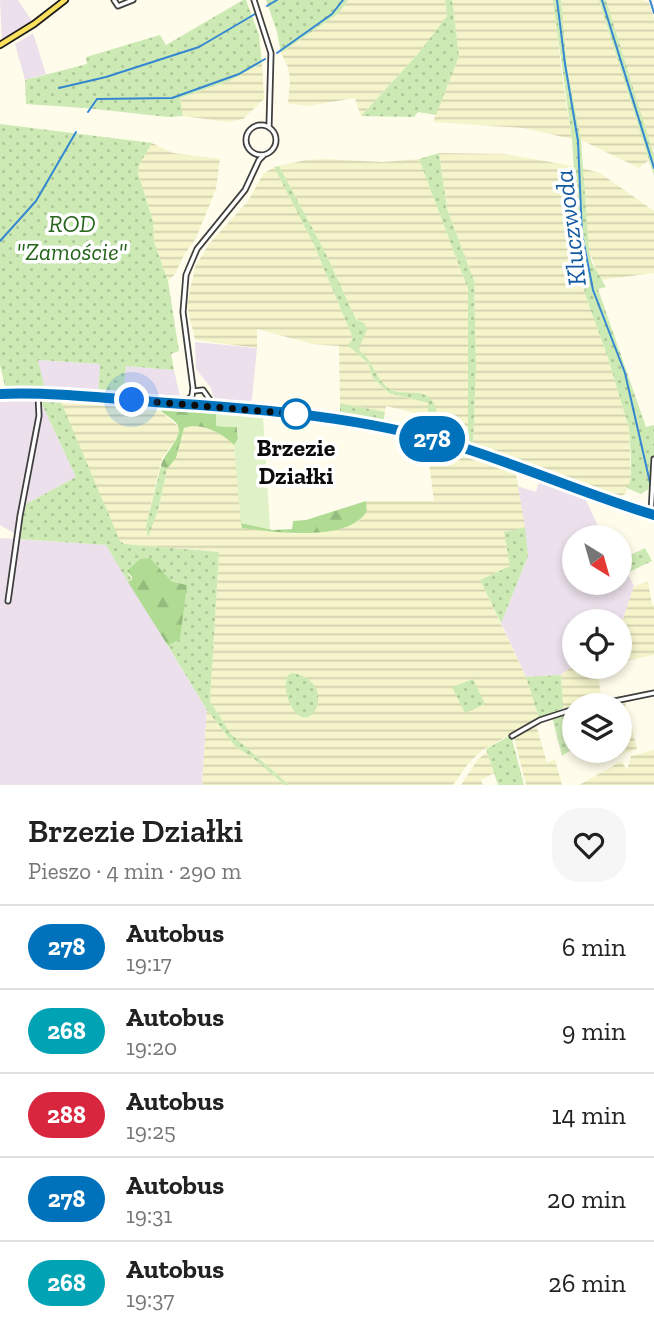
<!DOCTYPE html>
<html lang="pl">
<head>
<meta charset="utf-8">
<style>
	body { margin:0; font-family:"Zilla Slab",serif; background:#f6f6f6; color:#222; height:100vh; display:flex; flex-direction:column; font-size:26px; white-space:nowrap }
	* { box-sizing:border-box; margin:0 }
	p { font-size:23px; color:#767676 }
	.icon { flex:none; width:38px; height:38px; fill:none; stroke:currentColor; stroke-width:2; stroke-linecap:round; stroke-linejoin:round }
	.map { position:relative; height:785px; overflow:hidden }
	.side { display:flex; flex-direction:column; background:#fff; flex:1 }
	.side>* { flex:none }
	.badge { padding:0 14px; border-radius:23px; font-size:24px; line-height:46px }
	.needle { width:46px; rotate:143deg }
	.tools { position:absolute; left:562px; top:525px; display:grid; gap:14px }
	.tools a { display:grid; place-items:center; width:70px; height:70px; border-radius:50%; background:#fff; box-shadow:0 4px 10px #0003; font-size:35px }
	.you { position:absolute; width:35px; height:35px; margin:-18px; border:5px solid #fff; border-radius:50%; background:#1a73e8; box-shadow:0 0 0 10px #1a73e833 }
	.map>.badge { position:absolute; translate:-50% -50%; box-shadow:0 0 0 4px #fff }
	.round { display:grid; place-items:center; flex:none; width:74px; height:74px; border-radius:28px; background:#f6f6f6 }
	.overview { display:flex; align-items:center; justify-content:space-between; height:119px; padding:0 28px }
	h1 { font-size:33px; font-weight:600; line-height:52px }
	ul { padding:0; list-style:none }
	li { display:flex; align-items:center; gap:21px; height:84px; padding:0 28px; border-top:2px solid #e0e0e0 }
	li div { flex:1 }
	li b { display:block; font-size:26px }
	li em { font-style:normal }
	li .badge { min-width:77px; font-weight:700; text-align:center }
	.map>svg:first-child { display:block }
	.industrial { fill:#ebe0eb }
	.farmland { fill:url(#farmland-rules) }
	.grass { fill:url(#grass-dots) }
	.forest { fill:url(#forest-firs) }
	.pitch { fill:#dff1c6 }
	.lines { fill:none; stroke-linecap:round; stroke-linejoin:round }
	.stream { stroke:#3487d0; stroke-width:2 }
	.minor-casing { stroke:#3f3f3f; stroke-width:7 }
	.major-casing { stroke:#1d1d1d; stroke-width:8 }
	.minor { stroke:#fff; stroke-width:3.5 }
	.major { stroke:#fce05f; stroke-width:4.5 }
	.line-casing { stroke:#fff; stroke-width:16 }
	.line { stroke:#0072bc; stroke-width:10 }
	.walk { stroke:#0c0c0c; stroke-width:7; stroke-dasharray:0 12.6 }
	.stop-dot { fill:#fff; stroke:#0072bc; stroke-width:3.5 }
	.labels { text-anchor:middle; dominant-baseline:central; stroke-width:7; stroke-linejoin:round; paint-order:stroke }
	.park-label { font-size:24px; font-style:italic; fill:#26651b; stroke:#fff }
	.stop-label { font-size:24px; font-weight:bold; fill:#0c0c0c; stroke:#fff }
	.water-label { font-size:26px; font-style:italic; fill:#1359a0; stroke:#fff }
</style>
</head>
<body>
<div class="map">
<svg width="654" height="785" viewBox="0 0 654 785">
	<defs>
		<pattern id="farmland-rules" width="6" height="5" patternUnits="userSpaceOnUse" patternTransform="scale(1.75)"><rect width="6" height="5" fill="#f5f4cb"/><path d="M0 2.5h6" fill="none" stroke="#d1d0ad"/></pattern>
		<pattern id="grass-dots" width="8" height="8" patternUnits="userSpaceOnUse" patternTransform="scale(1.75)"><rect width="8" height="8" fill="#cdeab4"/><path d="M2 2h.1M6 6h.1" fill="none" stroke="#afc89a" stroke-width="1.8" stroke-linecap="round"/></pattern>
		<pattern id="forest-firs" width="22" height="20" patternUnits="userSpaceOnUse" patternTransform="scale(1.75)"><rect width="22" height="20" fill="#afdb93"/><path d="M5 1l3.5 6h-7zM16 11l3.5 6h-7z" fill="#95bb7e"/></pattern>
	</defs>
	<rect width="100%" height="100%" fill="#fffceb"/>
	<!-- industrial -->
	<path class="industrial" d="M0,0H18L32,21L2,39Z
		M33,33L46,74L25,80L15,44Z
		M195,342L257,348L251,408L216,404L211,388L196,369Z
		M37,360L100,364L98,395L45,389Z
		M126,366L174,370L181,401L123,396Z
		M29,395L33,397L37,404V421L27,472L24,475L14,533L0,525V396Z
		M41,402L76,477L26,504L40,424Z
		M539,482L585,498L603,537H574V583H620V559L634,586L620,628V621H574V665L561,675L526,677L501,623L528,556L517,486L536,492Z
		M0,538L106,545L207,710L202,785H0Z"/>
	<!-- farmland -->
	<path class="farmland" d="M348,0H445L447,16L417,55L361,116L355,98L307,106L288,103L290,81L288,67L281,53L339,13Z
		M452,0H553L556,14L561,68L572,139L523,128L433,122L459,56Z
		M561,0H599L649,160L639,168L581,140L567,68Z
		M606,0H642L649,2L654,19V158Z
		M262,63L264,99L243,119L228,122L183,116L180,98L229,81Z
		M152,143L173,153L220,159L216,189L196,238L184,255L175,274L168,281L154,242L153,221L138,173L139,165Z
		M439,153L505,154L573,166L585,294L608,358L629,428L631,479L625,494L617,498L473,447L476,366L474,281L447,209Z
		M325,159L383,162L419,159L468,289L469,443L440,429L433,402L393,391L385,386L360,351L359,347L366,330L354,315L325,252L279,166L306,160Z
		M274,167L313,243L351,333L353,339L349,345L368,363L373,378L389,393L428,403V416L386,406L385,412L340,403L339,346L312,344L257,329V348L195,340L187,305L195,267L209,244L248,201L263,174Z
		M582,168L600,173L654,211V273L600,280L589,250Z
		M62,399L154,406L179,427L178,437L162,458L146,526L148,535L158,510L167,469L176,458L184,428L188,426L210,429L226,437L234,445L242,528L294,534L328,530L359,521L367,511L366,501H434L426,442L515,469L525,527L504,532L510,566L480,580L526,677L539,718L481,751L467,765L453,785H289L231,734L210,701L219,552L124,544L120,541L60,402Z
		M648,582L652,605H654V655L620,662V628L634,586Z
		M574,665V667H597L602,702L563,708L561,675Z
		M625,702L637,749L617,756L615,751H620V705H608Z
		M207,710L235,746L253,758L285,785H202Z
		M536,724L547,763L555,759L562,785H526L514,738Z
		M654,750V785H579L622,761L627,770L631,756Z
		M487,752L494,773L481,780L483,785H461L478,759Z"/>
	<!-- grass -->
	<path class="grass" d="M243,0H246L259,35L262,63L229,81L180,98L183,116L168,117L85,108L26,104L25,80L87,64L86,57L160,35L166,45Z
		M266,0H348L339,13L281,53L277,32Z
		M445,0H452L459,56L436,115L418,112L414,117L361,116L417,55L447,16Z
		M553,0H561L567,68L581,140L589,250L592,263L606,287L598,289L646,427L654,425V458L650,460L651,494L650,488L641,494L627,488L631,479V459L629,428L608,358L585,294L580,263L572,139Z
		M599,0H606L654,156V176Z
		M0,124L152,143L139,165L138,173L153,221L154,242L168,281L179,351L171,354L174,370L126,366L123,396L98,395L100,364L38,360L45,389L6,391L0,365Z
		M439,153L447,209L474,281L476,366L473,447L469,444L468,447L435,436L434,418L428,416V403L389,393L373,378L368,363L348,345L353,339L351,333L313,243L274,167L279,166L325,252L354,315L357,320L364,323L367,330L359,347L360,351C372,360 375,377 387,387C400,399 423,385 433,402C438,410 437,420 440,429L468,443V289L419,159Z
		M44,397L62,399L61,402L120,541L124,544L219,552L210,701L231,734L289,785H285L253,758L235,746L207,710L168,646L180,639L172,582L127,571L132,580L128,582L106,545L19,539L26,504L76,477L41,402Z
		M340,403L385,412L383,423L340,414Z
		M161,466L167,469L158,510L148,537L146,526Z
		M525,527L528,556L501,623L480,580L510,566L504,532Z
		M645,548L652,561L627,573L620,560Z
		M293,673C342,683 308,746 289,702C285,692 285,685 288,675Z
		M561,675L563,708L539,718L526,677Z
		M473,679L485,704L465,713L452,687Z
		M567,712L574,748L562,756L552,717Z
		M511,735L524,785H498L486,749Z"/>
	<!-- forest -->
	<path class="forest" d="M161,405L216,409V426L237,427L238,439L234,445C222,433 201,422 184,428L176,458L167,469L161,466C163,453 185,437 177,424C173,418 164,415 159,409Z
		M366,501L367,511C348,543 274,532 242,528L241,523L273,530L292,529L293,521L306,520Z
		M150,558L172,582L187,585L180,639L168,646L128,582L132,580V577L127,571L140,559Z"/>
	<!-- pitch -->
	<path class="pitch" d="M216,410L263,417L270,529L241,523L234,445L238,439L237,427L216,426Z"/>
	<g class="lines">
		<!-- stream -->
		<path class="stream" d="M557,0L565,64L578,141L582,234L593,290L625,373L651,487
			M602,0L654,168
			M650,0L654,13
			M267,6L277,0
			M277,53L332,14L343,0
			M59,88L106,77L199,47L255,14
			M88,112L97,99L172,98L239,74L265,59
			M0,241L36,201L76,132"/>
		<defs>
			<path id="minor" d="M114,0L118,6L133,0
				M254,0L271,53L269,127
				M246 140a15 15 0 1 1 30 0a15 15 0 1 1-30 0Z
				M194,391L203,390L213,404
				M0,394L45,393L188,404L319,416L353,421L435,440L468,449L654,515
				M184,403L192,396L193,388L183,312L186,275L197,249L245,190L259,160L264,155
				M651,514L654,459
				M8,601L20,516L39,416L38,393
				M595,705L654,693
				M512,736L540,720L574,709"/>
			<path id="major" d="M0,45L34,24L65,0"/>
		</defs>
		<!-- minor casing -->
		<use href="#minor" class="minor-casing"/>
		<!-- major casing -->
		<use href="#major" class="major-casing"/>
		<!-- minor -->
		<use href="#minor" class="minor"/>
		<!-- major -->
		<use href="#major" class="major"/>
	</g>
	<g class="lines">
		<defs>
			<path id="line" d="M0,394C51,392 103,398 154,402C249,408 346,415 438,440C511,461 581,493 654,515"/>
		</defs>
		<!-- line casing -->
		<use href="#line" class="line-casing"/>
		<!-- line -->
		<use href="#line" class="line"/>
		<!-- walk -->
		<path class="walk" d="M132,400L296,414"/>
	</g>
	<!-- markers -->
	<circle class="stop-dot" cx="296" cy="414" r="14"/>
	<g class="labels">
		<!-- park labels -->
		<g class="park-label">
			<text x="72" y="223">ROD<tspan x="72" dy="28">"Zamoście"</tspan></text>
		</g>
		<!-- stop labels -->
		<g class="stop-label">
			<text x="296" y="447">Brzezie<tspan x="296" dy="28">Działki</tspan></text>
		</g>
		<!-- water labels -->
		<g class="water-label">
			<text transform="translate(570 228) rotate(-97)">Kluczwoda</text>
		</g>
	</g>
</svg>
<div class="tools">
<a><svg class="needle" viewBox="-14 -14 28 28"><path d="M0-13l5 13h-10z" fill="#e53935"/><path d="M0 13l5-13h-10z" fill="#767676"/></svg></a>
<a><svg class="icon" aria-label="locate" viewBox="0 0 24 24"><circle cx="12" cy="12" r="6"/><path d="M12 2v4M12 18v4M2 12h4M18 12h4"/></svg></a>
<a><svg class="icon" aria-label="layers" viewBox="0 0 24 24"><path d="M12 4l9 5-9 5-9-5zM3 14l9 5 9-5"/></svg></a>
</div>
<div class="you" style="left:132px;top:400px"></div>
<b class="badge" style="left:432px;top:439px;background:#0072bc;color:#fff">278</b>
</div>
<section class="side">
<div class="overview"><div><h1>Brzezie Działki</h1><p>Pieszo · 4 min · 290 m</p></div><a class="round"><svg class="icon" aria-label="heart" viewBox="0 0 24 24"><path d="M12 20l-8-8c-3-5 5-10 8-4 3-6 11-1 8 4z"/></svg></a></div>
<ul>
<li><span class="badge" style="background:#0072bc;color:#fff">278</span><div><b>Autobus</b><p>19:17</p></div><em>6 min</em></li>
<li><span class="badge" style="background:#00a3b4;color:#fff">268</span><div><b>Autobus</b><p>19:20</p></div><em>9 min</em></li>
<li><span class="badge" style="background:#d7263d;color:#fff">288</span><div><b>Autobus</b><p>19:25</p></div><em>14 min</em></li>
<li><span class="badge" style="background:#0072bc;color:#fff">278</span><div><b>Autobus</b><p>19:31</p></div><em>20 min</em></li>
<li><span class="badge" style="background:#00a3b4;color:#fff">268</span><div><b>Autobus</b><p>19:37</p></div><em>26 min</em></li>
</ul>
</section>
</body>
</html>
